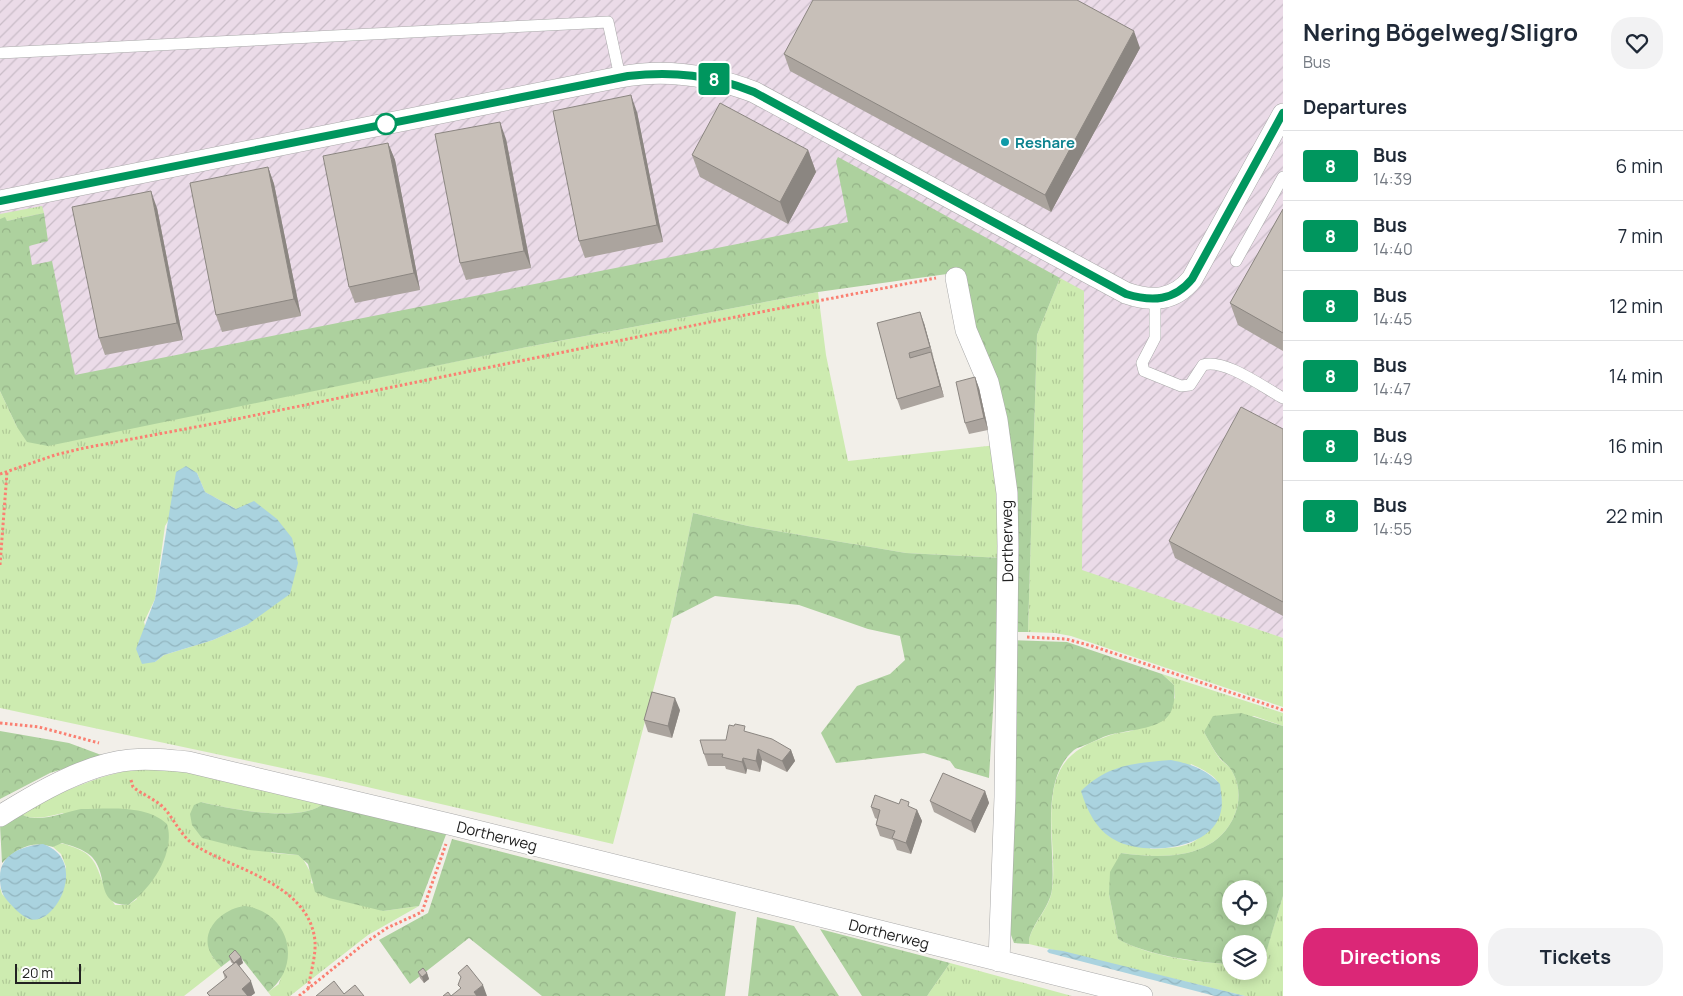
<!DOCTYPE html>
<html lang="en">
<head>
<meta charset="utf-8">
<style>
	body { margin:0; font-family:Manrope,sans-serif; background:#f2f2f3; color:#1f2937; height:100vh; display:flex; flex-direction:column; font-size:19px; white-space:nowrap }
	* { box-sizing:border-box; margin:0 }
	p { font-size:16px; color:#747a83 }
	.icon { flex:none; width:28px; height:28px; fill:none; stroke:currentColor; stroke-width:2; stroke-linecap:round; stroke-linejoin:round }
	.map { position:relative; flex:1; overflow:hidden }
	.sheet { display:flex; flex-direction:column; background:#fff; width:400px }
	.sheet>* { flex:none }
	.badge { padding:0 10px; border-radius:4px; font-size:18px; line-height:32px }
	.controls { position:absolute; left:1222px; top:880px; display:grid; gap:10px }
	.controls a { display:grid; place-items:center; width:45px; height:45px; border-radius:50%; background:#fff; box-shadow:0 2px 12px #0003; font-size:25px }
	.scale { position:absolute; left:15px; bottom:12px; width:66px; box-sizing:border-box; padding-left:5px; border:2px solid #222; border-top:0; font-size:14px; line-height:18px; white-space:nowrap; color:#222; -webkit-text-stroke:4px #fff; paint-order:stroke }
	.map>.badge { position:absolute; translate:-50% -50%; box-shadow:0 0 0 2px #fff }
	h2 { padding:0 20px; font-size:19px; line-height:45px }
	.round { display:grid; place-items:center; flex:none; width:52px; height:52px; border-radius:20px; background:#f2f2f3 }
	.overview { display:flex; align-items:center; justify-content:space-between; height:85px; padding:0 20px }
	h1 { font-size:24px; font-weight:700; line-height:38px }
	.button { display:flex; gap:10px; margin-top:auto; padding:10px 20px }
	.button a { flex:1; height:58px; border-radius:20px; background:#db2777; color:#fff; font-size:20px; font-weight:700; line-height:58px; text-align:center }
	.button a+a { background:#f2f2f3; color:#1f2937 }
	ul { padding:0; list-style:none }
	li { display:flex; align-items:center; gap:15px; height:70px; padding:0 20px; border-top:1px solid #e0e1e3 }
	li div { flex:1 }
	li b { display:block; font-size:19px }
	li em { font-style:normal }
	li .badge { min-width:55px; font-weight:700; text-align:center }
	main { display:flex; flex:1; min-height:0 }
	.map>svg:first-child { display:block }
	.industrial { fill:url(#industrial-furrows) }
	.grass { fill:url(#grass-tufts); fill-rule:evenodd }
	.forest { fill:url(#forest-crowns); fill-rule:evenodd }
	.water { fill:url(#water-waves) }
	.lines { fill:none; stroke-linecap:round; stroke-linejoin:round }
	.lane-casing { stroke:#a9a9a9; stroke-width:12 }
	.street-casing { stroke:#a9a9a9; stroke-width:22 }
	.path { stroke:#fa8072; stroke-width:3; stroke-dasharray:2.5 2.5; stroke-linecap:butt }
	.lane { stroke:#fff; stroke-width:11 }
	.street { stroke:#fff; stroke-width:21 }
	.wall { fill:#aba49e }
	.shaded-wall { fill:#8b8681 }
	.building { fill:#c7bfb8; stroke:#8b8681 }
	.line-casing { stroke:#fff; stroke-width:11 }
	.line { stroke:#00965e; stroke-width:8 }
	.stop-dot { fill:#fff; stroke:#00965e; stroke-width:2.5 }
	.culture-dot { fill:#0f9aa8; stroke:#fff; stroke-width:2 }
	.labels { text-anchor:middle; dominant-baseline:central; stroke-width:4; stroke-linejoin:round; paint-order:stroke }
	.culture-label { font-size:15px; font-weight:bold; fill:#0d838f; stroke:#fff; text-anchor:start }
	.street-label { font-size:15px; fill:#222; stroke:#fff }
</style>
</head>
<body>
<main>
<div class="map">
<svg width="1283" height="996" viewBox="0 0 1283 996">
	<defs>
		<pattern id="industrial-furrows" width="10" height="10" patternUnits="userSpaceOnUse" patternTransform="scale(1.25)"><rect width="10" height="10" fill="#ebdbe8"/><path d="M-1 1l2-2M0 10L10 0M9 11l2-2" fill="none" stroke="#c9bcc7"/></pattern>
		<pattern id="grass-tufts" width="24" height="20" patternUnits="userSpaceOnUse" patternTransform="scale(1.25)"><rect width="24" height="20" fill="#cdebb0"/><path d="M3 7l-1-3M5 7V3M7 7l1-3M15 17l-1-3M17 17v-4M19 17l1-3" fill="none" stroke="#b0c997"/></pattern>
		<pattern id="forest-crowns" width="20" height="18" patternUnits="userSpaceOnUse" patternTransform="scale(1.25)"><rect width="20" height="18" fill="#add19e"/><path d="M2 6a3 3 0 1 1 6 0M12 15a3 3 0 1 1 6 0" fill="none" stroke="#95b388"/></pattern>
		<pattern id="water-waves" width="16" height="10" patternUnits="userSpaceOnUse" patternTransform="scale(1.25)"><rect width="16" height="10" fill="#aad3df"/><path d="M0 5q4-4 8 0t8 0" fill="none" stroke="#92b5bf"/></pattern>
	</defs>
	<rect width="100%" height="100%" fill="#f2efe9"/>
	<!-- industrial -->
	<path class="industrial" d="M0,0H1283V638L1079,570L1083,298L858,226L58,383L0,217Z"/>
	<!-- grass -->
	<path class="grass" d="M42,206L44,213L7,221L5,218L0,219V214Z
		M1060,278L1084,291L1082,570L1283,638V707L1071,636L1055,633L1028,632L1037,335Z
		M818,292L826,355L848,461L997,445L1002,558L906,553L748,526L693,513L672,618L613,844L324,777L0,708V391L17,427L177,418L527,347ZM197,473L205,492L236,509L247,625L213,640L164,655L155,662L144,622L155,599L165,526Z
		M1162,674L1283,713V726L1254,716L1204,732C1209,741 1214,751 1220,759C1224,763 1231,767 1233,773C1240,785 1240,802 1235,814C1217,860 1162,859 1121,853L1109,894L1118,939C1148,956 1198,963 1231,964V971H1259V961L1265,955L1283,896V996H1245L1029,944C1028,928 1050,909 1052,890C1056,861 1049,831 1052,802C1055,764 1072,748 1108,736C1117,732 1128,733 1137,729C1150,724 1164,707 1175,698L1174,685ZM1191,764C1227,780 1226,789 1208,820C1204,826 1201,836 1196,840C1184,849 1163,848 1150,849Z
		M135,769H177L325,802C304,824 229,809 201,802L272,853L298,855L303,859L312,875L311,883L383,911L419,906L368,935L290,996H271L268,992L279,984L288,952L212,956L221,967L184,996H0V887L2,894L28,919L42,918L66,867L61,854L53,847C59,842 63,843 70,846C96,854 96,866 105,888C107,894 112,900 115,905H128L137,899L63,813C50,816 31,822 20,813C57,794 93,777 135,769Z
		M950,963L1072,996H927Z"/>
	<!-- forest -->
	<path class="forest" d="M838,157L1060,278L1037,335L1028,632H1011L1012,501L947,274L818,292L527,347L48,446L27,442L17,427L0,391V219L5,217L7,221L44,213L48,241L29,246L32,265L52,261L75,375L848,222L836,161Z
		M693,513L748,526L906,553L1002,558L989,778L955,768L950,761L924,753L836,763L821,733L857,686L890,674L905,660L900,636L868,629L799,605L715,596L672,618Z
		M1011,640L1067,642L1162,674L1174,685C1175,697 1175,712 1164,720C1152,729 1124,731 1109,735C1102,737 1095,741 1088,744C1084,746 1078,747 1074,750C1038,781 1056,848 1052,889C1050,909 1028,927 1029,944L1014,943L1008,927Z
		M1241,713L1283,726V896L1265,956L1259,961V944H1231V964C1199,963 1146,955 1118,939L1109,894L1110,872L1121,853C1162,859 1217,860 1235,814C1240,802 1240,785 1233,773C1231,767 1224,763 1220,758C1214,751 1209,741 1204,732L1213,716ZM1231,889H1259V916H1231Z
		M0,731L69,743L104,756L50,773L0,799Z
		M201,802C229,809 304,824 325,802L447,832L419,906L383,911L329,898L315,892L308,864L298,855L249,850L202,838L192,825L190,814L194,805Z
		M81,809C108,809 146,804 167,824C176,853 151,889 128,905C94,904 110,875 91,856C83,849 72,846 62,843L53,847C32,840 17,848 2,863L0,825L20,813C35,825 65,812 81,809Z
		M452,839L736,912L725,996H542L469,938L410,984L379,940L428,913Z
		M245,906C290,912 303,965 268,992L238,954L221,967C216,961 210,955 208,946C204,925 226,908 245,906Z
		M757,917L794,926L839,996H748Z
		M820,929L950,963L927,996H862Z"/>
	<!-- water -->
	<path class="water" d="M186,466L197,473L205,492L236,509L254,501L277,519L292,538L298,563L290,594L247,625L213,640L164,655L155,662L142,664L136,649L155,599L176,472Z
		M1171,760C1191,764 1206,769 1220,784C1221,793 1223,803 1221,811C1213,851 1143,856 1115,840C1096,830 1087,810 1081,791C1109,764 1135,763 1171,760Z
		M43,844C90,860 55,928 29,919C20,915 12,906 6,899C1,892 0,886 0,877C0,854 22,846 43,844Z
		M1049,949L1063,951L1245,996H1215L1049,953L1047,951Z"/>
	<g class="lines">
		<defs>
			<path id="lane" d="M0,53L608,22L620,77
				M1236,261L1283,177
				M1155,299V338L1142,363L1144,371L1181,386L1190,385L1203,365C1224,358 1263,387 1283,398"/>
			<path id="street" d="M0,201L620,77C666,68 710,75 754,92L1126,293C1152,302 1174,301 1192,279L1283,114
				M956,278L966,330L988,382L997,420L1007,493L1008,546L1005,797L999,961
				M0,816C37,793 86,764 130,760C150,758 169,760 188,762L453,825L1142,996"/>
		</defs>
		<!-- lane casing -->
		<use href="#lane" class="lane-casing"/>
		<!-- street casing -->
		<use href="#street" class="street-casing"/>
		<!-- path -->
		<path class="path" d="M0,474L55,455L84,448L217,423L720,320L936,278
			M0,565L7,472
			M1027,637L1066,639L1092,646L1283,710
			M0,723L39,727L99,743
			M131,780L133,787C143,795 155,799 164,808C175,820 181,837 196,846C235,870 309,884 315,941C316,957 310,974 308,990
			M299,996L365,943L387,928L422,912L446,844"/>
		<!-- lane -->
		<use href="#lane" class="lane"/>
		<!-- street -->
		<use href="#street" class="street"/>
	</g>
	<!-- wall -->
	<path class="wall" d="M1140,48L1051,212L790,71L784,54Z
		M637,112L663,242L585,258L579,241Z
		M506,139L531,268L466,280L460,263Z
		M388,143L395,160L420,290L355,303L349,287Z
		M808,150L816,172L788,224L700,177L692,155Z
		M268,167L274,184L301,316L222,332L216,315Z
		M157,208L183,340L105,355L99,338Z
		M1283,209V351L1238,325L1230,303Z
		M877,323H924L944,397L901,410L897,399Z
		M979,388L988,430L969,434L965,423Z
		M1283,429V616L1175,558L1169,541Z
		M680,710L672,738L648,732L644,720Z
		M747,732L791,750L795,761L787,772L762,760L760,772L747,769L746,774L726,769L725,766H708L704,754L726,740Z
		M985,791L989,803L975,833L934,812L930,801Z
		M871,807L911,808L917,810L922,821L911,854L897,850L893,840L880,836L876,825L877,819L875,818Z
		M229,956L241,957L243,963L239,966L255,993L251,996H209L207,993L225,979L223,972L233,964L231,962Z
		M418,972L427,973L429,979L424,983L420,978Z"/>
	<!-- shaded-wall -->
	<path class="shaded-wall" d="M1134,31L1140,48L1051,212L1045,195Z
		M631,95L637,112L663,242L657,225Z
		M500,122L506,139L531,268L524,251Z
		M388,143L395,160L420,290L414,273Z
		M808,150L816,172L788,224L780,202Z
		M268,167L274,184L301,316L294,299Z
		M151,191L157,208L183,340L177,323Z
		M920,312L924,323L934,359L930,347Z
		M931,352L935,364L944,397L940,386Z
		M975,377L979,388L988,430L984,418Z
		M675,698L680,710L672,738L668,726Z
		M758,749L762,760L760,772L756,761Z
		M791,750L795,761L787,772L782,761Z
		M743,758L747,769L746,774L742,762Z
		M985,791L989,803L975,833L971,821Z
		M917,810L922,821L911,854L906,843Z
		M241,957L243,963L236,968L234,963Z
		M427,973L429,979L424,983L422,977Z
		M251,981L255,993L251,996H245L242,989Z
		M483,985L487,996H476L474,992Z"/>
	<!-- building -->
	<path class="building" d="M813,0H1077L1134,31L1045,195L784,54Z
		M631,95L657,225L579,241L553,111Z
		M720,103L808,150L780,202L692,155Z
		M500,122L524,251L460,263L435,134Z
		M388,143L414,273L349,287L323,156Z
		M268,167L294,299L216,315L190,183Z
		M151,191L177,323L99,338L72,207Z
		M1283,209V333L1230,303Z
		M920,312L930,347L909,353L910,358L931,352L940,386L897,399L877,323Z
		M975,377L984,418L965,423L956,382Z
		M1241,407L1283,429V602L1169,541Z
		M652,692L675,698L668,726L644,720Z
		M735,724L745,726L744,731L772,739L791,750L782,761L758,749L756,761L743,758L742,762L722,757L723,754H704L700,740H726L729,725L734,726Z
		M943,773L985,791L971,821L930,801Z
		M875,795L899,804L901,799L909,802L908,806L917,810L906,843L892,838L895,831L876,825L880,810L871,807Z
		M235,950L241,957L234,963L229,956Z
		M236,962L251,981L242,989L248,996H210L207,993L227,977L223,972Z
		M467,965L483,985L474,992L477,996H443L448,992L451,996L461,988L458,985L461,977L458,973Z
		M423,968L427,973L422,977L418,972Z
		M334,981L344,994L355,985L364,996H316Z"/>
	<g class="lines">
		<defs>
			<path id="line" d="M0,201L628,76C673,71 712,75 754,92L1126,294C1152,302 1174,301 1192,279L1283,113"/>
		</defs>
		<!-- line casing -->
		<use href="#line" class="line-casing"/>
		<!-- line -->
		<use href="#line" class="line"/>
	</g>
	<!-- markers -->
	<circle class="stop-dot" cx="386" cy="124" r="10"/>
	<circle class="culture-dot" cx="1005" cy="142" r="5"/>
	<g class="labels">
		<!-- culture labels -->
		<g class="culture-label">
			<text x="1015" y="142">Reshare</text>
		</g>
		<!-- street labels -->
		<g class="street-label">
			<text transform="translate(1007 541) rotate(-91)">Dortherweg</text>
			<text transform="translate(497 836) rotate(14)">Dortherweg</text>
			<text transform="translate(889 934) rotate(14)">Dortherweg</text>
		</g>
	</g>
</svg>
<div class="controls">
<a><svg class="icon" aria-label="locate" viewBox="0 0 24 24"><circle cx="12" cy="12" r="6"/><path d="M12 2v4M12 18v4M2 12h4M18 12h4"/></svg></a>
<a><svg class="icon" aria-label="layers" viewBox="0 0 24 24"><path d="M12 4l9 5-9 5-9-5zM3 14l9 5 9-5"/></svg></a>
</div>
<div class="scale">20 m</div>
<b class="badge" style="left:714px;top:79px;background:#00965e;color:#fff">8</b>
</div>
<section class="sheet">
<div class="overview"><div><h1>Nering Bögelweg/Sligro</h1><p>Bus</p></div><a class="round"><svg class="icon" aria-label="heart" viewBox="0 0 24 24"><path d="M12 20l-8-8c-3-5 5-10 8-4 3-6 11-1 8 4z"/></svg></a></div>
<h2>Departures</h2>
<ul>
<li><span class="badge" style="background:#00965e;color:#fff">8</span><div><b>Bus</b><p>14:39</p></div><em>6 min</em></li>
<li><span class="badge" style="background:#00965e;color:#fff">8</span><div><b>Bus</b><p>14:40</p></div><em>7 min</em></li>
<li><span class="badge" style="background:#00965e;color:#fff">8</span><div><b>Bus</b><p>14:45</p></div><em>12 min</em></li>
<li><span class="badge" style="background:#00965e;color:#fff">8</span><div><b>Bus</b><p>14:47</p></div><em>14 min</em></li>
<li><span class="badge" style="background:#00965e;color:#fff">8</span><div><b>Bus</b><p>14:49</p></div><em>16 min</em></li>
<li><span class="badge" style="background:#00965e;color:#fff">8</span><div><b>Bus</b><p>14:55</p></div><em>22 min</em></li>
</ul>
<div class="button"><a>Directions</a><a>Tickets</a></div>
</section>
</main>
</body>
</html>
